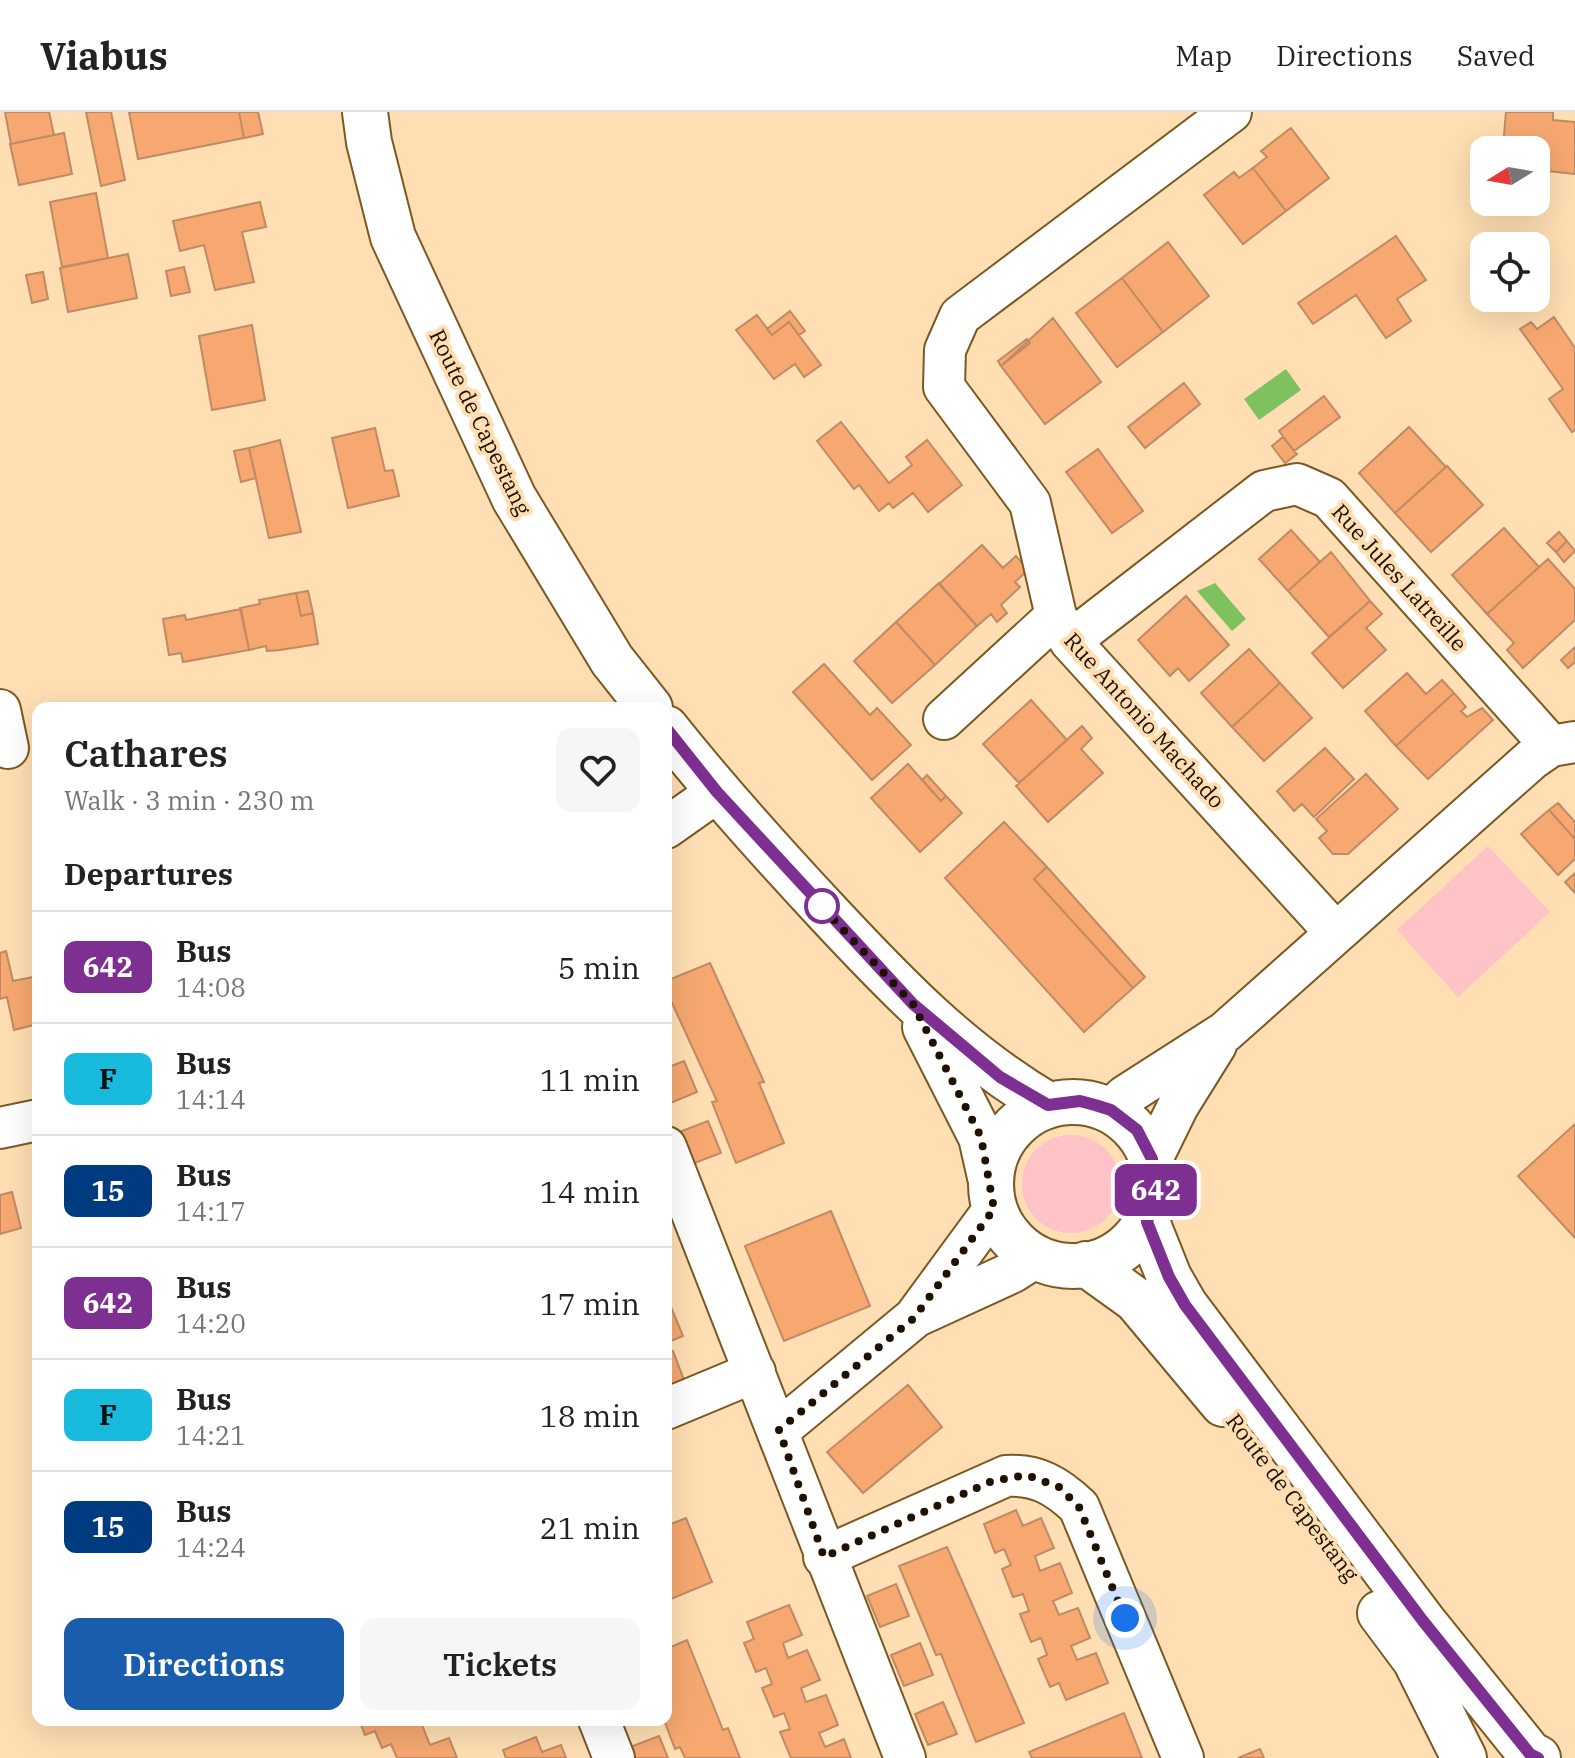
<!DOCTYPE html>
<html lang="en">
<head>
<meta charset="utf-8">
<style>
	body { margin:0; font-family:"IBM Plex Serif",serif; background:#f6f6f6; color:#222; height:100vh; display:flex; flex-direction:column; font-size:30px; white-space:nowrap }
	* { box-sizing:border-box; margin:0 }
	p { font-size:26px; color:#767676 }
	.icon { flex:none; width:44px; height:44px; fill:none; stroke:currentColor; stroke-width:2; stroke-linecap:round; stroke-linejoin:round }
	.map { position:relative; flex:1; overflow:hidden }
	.sheet { position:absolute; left:32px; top:590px; width:640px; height:1024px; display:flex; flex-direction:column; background:#fff; border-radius:16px; box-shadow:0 8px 32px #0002 }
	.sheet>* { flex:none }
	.badge { padding:0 16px; border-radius:12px; font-size:28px; line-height:52px }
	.needle { width:52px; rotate:259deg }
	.buttons { position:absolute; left:1470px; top:24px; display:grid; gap:16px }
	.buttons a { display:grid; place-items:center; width:80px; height:80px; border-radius:16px; background:#fff; box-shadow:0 8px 32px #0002; font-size:40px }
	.you { position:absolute; width:40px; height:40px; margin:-20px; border:6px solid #fff; border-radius:50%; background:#1a73e8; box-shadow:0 0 0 12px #1a73e833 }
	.map>.badge { position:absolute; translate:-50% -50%; box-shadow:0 0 0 4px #fff }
	h2 { padding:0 32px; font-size:30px; line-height:72px }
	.round { display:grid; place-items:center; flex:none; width:84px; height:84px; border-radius:16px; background:#f6f6f6 }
	.headline { display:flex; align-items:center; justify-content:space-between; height:136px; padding:0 32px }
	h1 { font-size:38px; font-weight:600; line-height:60px }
	.cta { display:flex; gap:16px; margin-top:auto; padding:16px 32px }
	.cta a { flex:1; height:92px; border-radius:16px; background:#1a5dad; color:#fff; font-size:32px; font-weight:600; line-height:92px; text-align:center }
	.cta a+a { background:#f6f6f6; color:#222 }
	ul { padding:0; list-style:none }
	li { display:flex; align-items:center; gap:24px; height:112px; padding:0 32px; border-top:2px solid #e0e0e0 }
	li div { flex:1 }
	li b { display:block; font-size:30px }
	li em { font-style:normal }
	li .badge { min-width:88px; font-weight:700; text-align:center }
	header { display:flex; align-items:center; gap:48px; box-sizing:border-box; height:112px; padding:0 40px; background:#fff; border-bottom:2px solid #e0e0e0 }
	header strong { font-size:38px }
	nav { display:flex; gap:44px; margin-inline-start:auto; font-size:28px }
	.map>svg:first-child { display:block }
	.green { fill:#fdc3c6 }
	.water { fill:#80c15f }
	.building { fill:#f6a870; stroke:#c08a64; stroke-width:2 }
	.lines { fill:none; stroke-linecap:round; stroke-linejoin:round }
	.minor-casing { stroke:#7b5922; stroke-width:44 }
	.primary-casing { stroke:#7b5922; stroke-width:48 }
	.minor { stroke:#fff; stroke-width:40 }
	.primary { stroke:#fff; stroke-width:44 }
	.line-casing { stroke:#fff; stroke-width:18 }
	.line { stroke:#7d2f92; stroke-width:12 }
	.walk { stroke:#1f1100; stroke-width:8; stroke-dasharray:0 14.4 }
	.stop-dot { fill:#fff; stroke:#7d2f92; stroke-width:4 }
	.labels { text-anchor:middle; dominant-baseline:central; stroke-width:8; stroke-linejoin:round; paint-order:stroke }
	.street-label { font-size:22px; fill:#1f1100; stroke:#fedeb2 }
</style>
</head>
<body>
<header>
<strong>Viabus</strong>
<nav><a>Map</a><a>Directions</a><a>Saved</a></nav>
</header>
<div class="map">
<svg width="1575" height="1646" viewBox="0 0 1575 1646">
	<rect width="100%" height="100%" fill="#fedeb2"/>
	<!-- green -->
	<path class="green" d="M1488,734L1550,800L1458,885L1397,818Z
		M1022 1072a49 49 0 1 1 98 0a49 49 0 1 1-98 0Z"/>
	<!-- water -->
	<path class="water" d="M1286,257L1301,278L1259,308L1244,287Z
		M1215,471L1246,507L1232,519L1197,479Z"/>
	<!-- building -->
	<path class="building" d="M5,0H49L54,23L11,32Z
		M86,0H111L125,68L101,74Z
		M129,0H239L244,26L138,47Z
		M239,0H258L263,22L244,26Z
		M1506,0H1553V8L1575,10V62L1548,59V53L1536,51V38L1503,34Z
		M1291,16L1329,66L1286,99L1253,56L1267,45L1261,39Z
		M64,21L72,62L19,73L10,32Z
		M1253,56L1286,99L1243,132L1204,83L1234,60L1239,66Z
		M96,81L108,146L62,155L50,90Z
		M260,90L266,115L242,120L254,170L215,178L204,133L180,139L173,109Z
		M1396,124L1426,168L1397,187L1411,209L1386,226L1356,183L1313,212L1298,191Z
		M1168,130L1209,184L1163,220L1122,166Z
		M128,142L137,186L68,200L60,156Z
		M184,155L190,180L171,184L166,159Z
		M43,160L48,187L32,191L26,163Z
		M1122,166L1163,220L1117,255L1076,201Z
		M790,199L805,219L799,223L789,210L772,223L767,217Z
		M757,203L772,223L789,210L821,253L804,265L795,252L774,267L736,218Z
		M1554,205L1575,236V318L1572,320L1549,287L1563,277L1520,217L1531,210L1537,217Z
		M1053,206L1101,270L1045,312L1001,254Z
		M252,213L265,288L212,298L199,224Z
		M1027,227L1030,231L1001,254L998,249Z
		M1184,271L1200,292L1145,336L1128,315Z
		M1324,284L1340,305L1294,339L1279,319Z
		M841,310L889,371L912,353L906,345L927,328L962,373L928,400L913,381L893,396L889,391L879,399L859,373L854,377L817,329Z
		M1409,315L1446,355L1395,401L1359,361Z
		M375,316L385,359L393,358L399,384L348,396L332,326Z
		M1283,325L1297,342L1285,351L1272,334Z
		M280,328L301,420L269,426L249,336Z
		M249,336L256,366L241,370L234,339Z
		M1098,337L1143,399L1112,421L1066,360Z
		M1447,354L1483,393L1431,440L1395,401Z
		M1504,416L1539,455L1487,502L1452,463Z
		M1291,418L1320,450L1288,479L1259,447Z
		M1559,420L1567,429L1556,440L1547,431Z
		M1567,429L1575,439L1564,450L1556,440Z
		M982,433L1003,456L1016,444L1028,458L1015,470L1020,475L1001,493L1007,501L997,510L991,502L977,514L939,472Z
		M1331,440L1370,489L1329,525L1288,479Z
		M1548,447L1575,477V508L1523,556L1507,538L1514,531L1487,502Z
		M939,471L977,514L935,553L896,510Z
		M308,479L313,501L301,504L296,481Z
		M296,481L301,504L313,501L318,532L280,538L267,539L266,534L249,538L240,496L260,492L259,488Z
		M1186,484L1229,533L1189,569L1178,556L1170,564L1138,528Z
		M1370,489L1382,502L1366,516L1386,538L1343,576L1312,541Z
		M241,497L249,538L183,550L181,541L169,543L163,507L185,503L186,508Z
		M896,510L935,553L892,591L854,549Z
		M1575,535V550L1568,556L1561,548Z
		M1249,537L1280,571L1232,615L1201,581Z
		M824,552L870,603L877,596L911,633L872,668L793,580Z
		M1407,561L1426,582L1442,568L1454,581L1396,634L1365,599Z
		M1280,571L1312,606L1264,649L1232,615Z
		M1454,581L1466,595L1461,599L1467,605L1482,596L1493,608L1428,667L1396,634Z
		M1031,588L1067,628L1019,671L983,632Z
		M1082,614L1092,626L1081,637L1103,661L1048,710L1016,674Z
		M1325,636L1354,667L1314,705L1302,692L1294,699L1277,679Z
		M908,652L941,689L946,684L962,701L920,740L871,686Z
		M1366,662L1398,697L1348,742H1333L1319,726L1327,719L1316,707Z
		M927,663L946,684L941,689L922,668Z
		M1558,691L1575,710V727L1549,698Z
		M1549,698L1575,727V747L1558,763L1521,722Z
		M1004,710L1047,755L1034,767L1133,876L1084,920L945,766Z
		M1047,755L1145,865L1133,876L1034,767Z
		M1575,761V781L1565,770Z
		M6,839L13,869L38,864V912L14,918L7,885L0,887V841Z
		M710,851L764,970L759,971L784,1031L736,1051L712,990L717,989L666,878V869Z
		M684,949L697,980L668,992L666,956Z
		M708,1009L721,1041L692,1052L679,1020Z
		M1575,1012V1126L1518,1064Z
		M12,1080L21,1116L0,1122V1083Z
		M831,1099L870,1194L784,1229L745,1134Z
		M666,1183L683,1224L666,1231Z
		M673,1239L684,1268L666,1275V1241Z
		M908,1273L942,1315L863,1381L827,1340Z
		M1016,1398L1023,1414L1041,1406L1054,1436L1035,1444L1040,1459L1060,1451L1072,1481L1053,1489L1059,1503L1078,1496L1090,1526L1071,1534L1077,1548L1096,1541L1108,1571L1066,1588L1059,1571L1050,1575L1038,1547L1047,1543L1041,1526L1031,1530L1020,1502L1029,1499L1023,1482L1013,1485L1002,1457L1011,1453L1004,1437L995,1441L984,1412Z
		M686,1406L712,1470L666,1489V1414Z
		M947,1435L1024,1611L976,1630L941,1542L936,1543L899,1454Z
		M896,1472L909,1504L880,1515L867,1484Z
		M789,1493L802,1523L783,1531L788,1546L807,1538L820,1568L801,1576L806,1590L826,1583L838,1613L819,1621L825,1635L844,1627L851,1646H791L780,1620L790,1617L784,1601L774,1605L762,1576L772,1572L766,1556L756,1560L744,1531L754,1527L747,1510Z
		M687,1528L723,1618L728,1616L740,1646H685L680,1635L675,1637L664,1608L666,1537Z
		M920,1531L933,1563L904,1574L891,1543Z
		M943,1590L957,1622L928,1633L915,1602Z
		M1124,1601L1142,1646H1032L1029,1640Z
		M359,1608H420L430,1633L449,1626L457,1646H397L391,1632L382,1636L375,1619L365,1623Z
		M659,1624L668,1646H635L630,1635Z
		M536,1625L542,1640L561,1633L566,1646H506L503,1638Z
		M1260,1637L1264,1646H1238Z"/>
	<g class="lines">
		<defs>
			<path id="minor" d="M1231,0L960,204L945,238L944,275L1030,391L1056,504L1070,529L1334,819
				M1070,529L1264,379L1297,372L1329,386L1551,634
				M0,598L8,636
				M944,607L1056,504
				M666,716L717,680
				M1111,998L1125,984L1225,920L1532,647L1551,634L1575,630
				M0,1016L38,1008
				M666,1035L905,1646
				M1152,1047L1178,994L1216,933
				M917,1204L1013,1160L1035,1146
				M666,1297L755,1260
				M779,1318L914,1206L994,1097
				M824,1445L1006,1364C1037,1362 1057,1374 1079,1395L1183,1646
				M599,1608L614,1646"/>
			<path id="primary" d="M365,0L369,30L393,125L514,386L612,548L650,596
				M666,616C717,680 771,740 827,800C895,873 961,942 1048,993
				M925,915L981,1025L990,1065
				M991 1072a82 82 0 1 1 164 0a82 82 0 1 1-164 0Z
				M1147,1110L1169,1165L1185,1193L1423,1509L1530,1642L1538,1646
				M1086,1152L1136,1188L1223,1292
				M1380,1501L1415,1548L1464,1646"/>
		</defs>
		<!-- minor casing -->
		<use href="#minor" class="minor-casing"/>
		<!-- primary casing -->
		<use href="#primary" class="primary-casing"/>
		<!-- minor -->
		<use href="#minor" class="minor"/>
		<!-- primary -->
		<use href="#primary" class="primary"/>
	</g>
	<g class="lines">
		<defs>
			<path id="line" d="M666,616L717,680L913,892L1000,965L1048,993L1080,989L1095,993L1111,998L1137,1018L1152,1047L1156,1079L1147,1110L1169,1165L1185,1193L1423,1509L1530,1642L1538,1646"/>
		</defs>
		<!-- line casing -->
		<use href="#line" class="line-casing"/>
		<!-- line -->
		<use href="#line" class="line"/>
		<!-- walk -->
		<path class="walk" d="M822,794L818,791L913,892L981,1025L994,1097L914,1206L779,1318L824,1445L992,1369L1027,1363L1059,1375L1079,1395L1125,1506"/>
	</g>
	<!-- markers -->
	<circle class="stop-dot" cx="822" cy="794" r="16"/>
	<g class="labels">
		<!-- street labels -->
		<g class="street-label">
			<text transform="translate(481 310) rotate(64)">Route de Capestang</text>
			<text transform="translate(1400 465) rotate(48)">Rue Jules Latreille</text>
			<text transform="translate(1145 608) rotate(48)">Rue Antonio Machado</text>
			<text transform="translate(1293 1385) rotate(53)">Route de Capestang</text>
		</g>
	</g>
</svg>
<div class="buttons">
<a><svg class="needle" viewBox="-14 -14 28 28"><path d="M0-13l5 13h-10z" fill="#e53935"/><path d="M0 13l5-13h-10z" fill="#767676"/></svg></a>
<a><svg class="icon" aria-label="locate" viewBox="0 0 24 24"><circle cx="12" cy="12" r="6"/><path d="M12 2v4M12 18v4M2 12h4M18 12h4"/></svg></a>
</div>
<div class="you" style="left:1125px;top:1506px"></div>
<b class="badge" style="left:1156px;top:1078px;background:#7d2f92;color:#fff">642</b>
<section class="sheet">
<div class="headline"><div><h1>Cathares</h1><p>Walk · 3 min · 230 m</p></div><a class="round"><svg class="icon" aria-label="heart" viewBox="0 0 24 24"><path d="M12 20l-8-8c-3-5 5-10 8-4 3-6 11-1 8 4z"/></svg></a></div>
<h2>Departures</h2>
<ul>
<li><span class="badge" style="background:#7d2f92;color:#fff">642</span><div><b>Bus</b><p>14:08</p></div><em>5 min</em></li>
<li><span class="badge" style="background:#18bbdc;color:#111">F</span><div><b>Bus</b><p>14:14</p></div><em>11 min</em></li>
<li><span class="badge" style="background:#003b80;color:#fff">15</span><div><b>Bus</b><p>14:17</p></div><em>14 min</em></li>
<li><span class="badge" style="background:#7d2f92;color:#fff">642</span><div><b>Bus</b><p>14:20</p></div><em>17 min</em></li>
<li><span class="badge" style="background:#18bbdc;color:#111">F</span><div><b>Bus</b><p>14:21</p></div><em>18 min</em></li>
<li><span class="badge" style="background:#003b80;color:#fff">15</span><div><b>Bus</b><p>14:24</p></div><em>21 min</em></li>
</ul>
<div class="cta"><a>Directions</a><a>Tickets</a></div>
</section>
</div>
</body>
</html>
